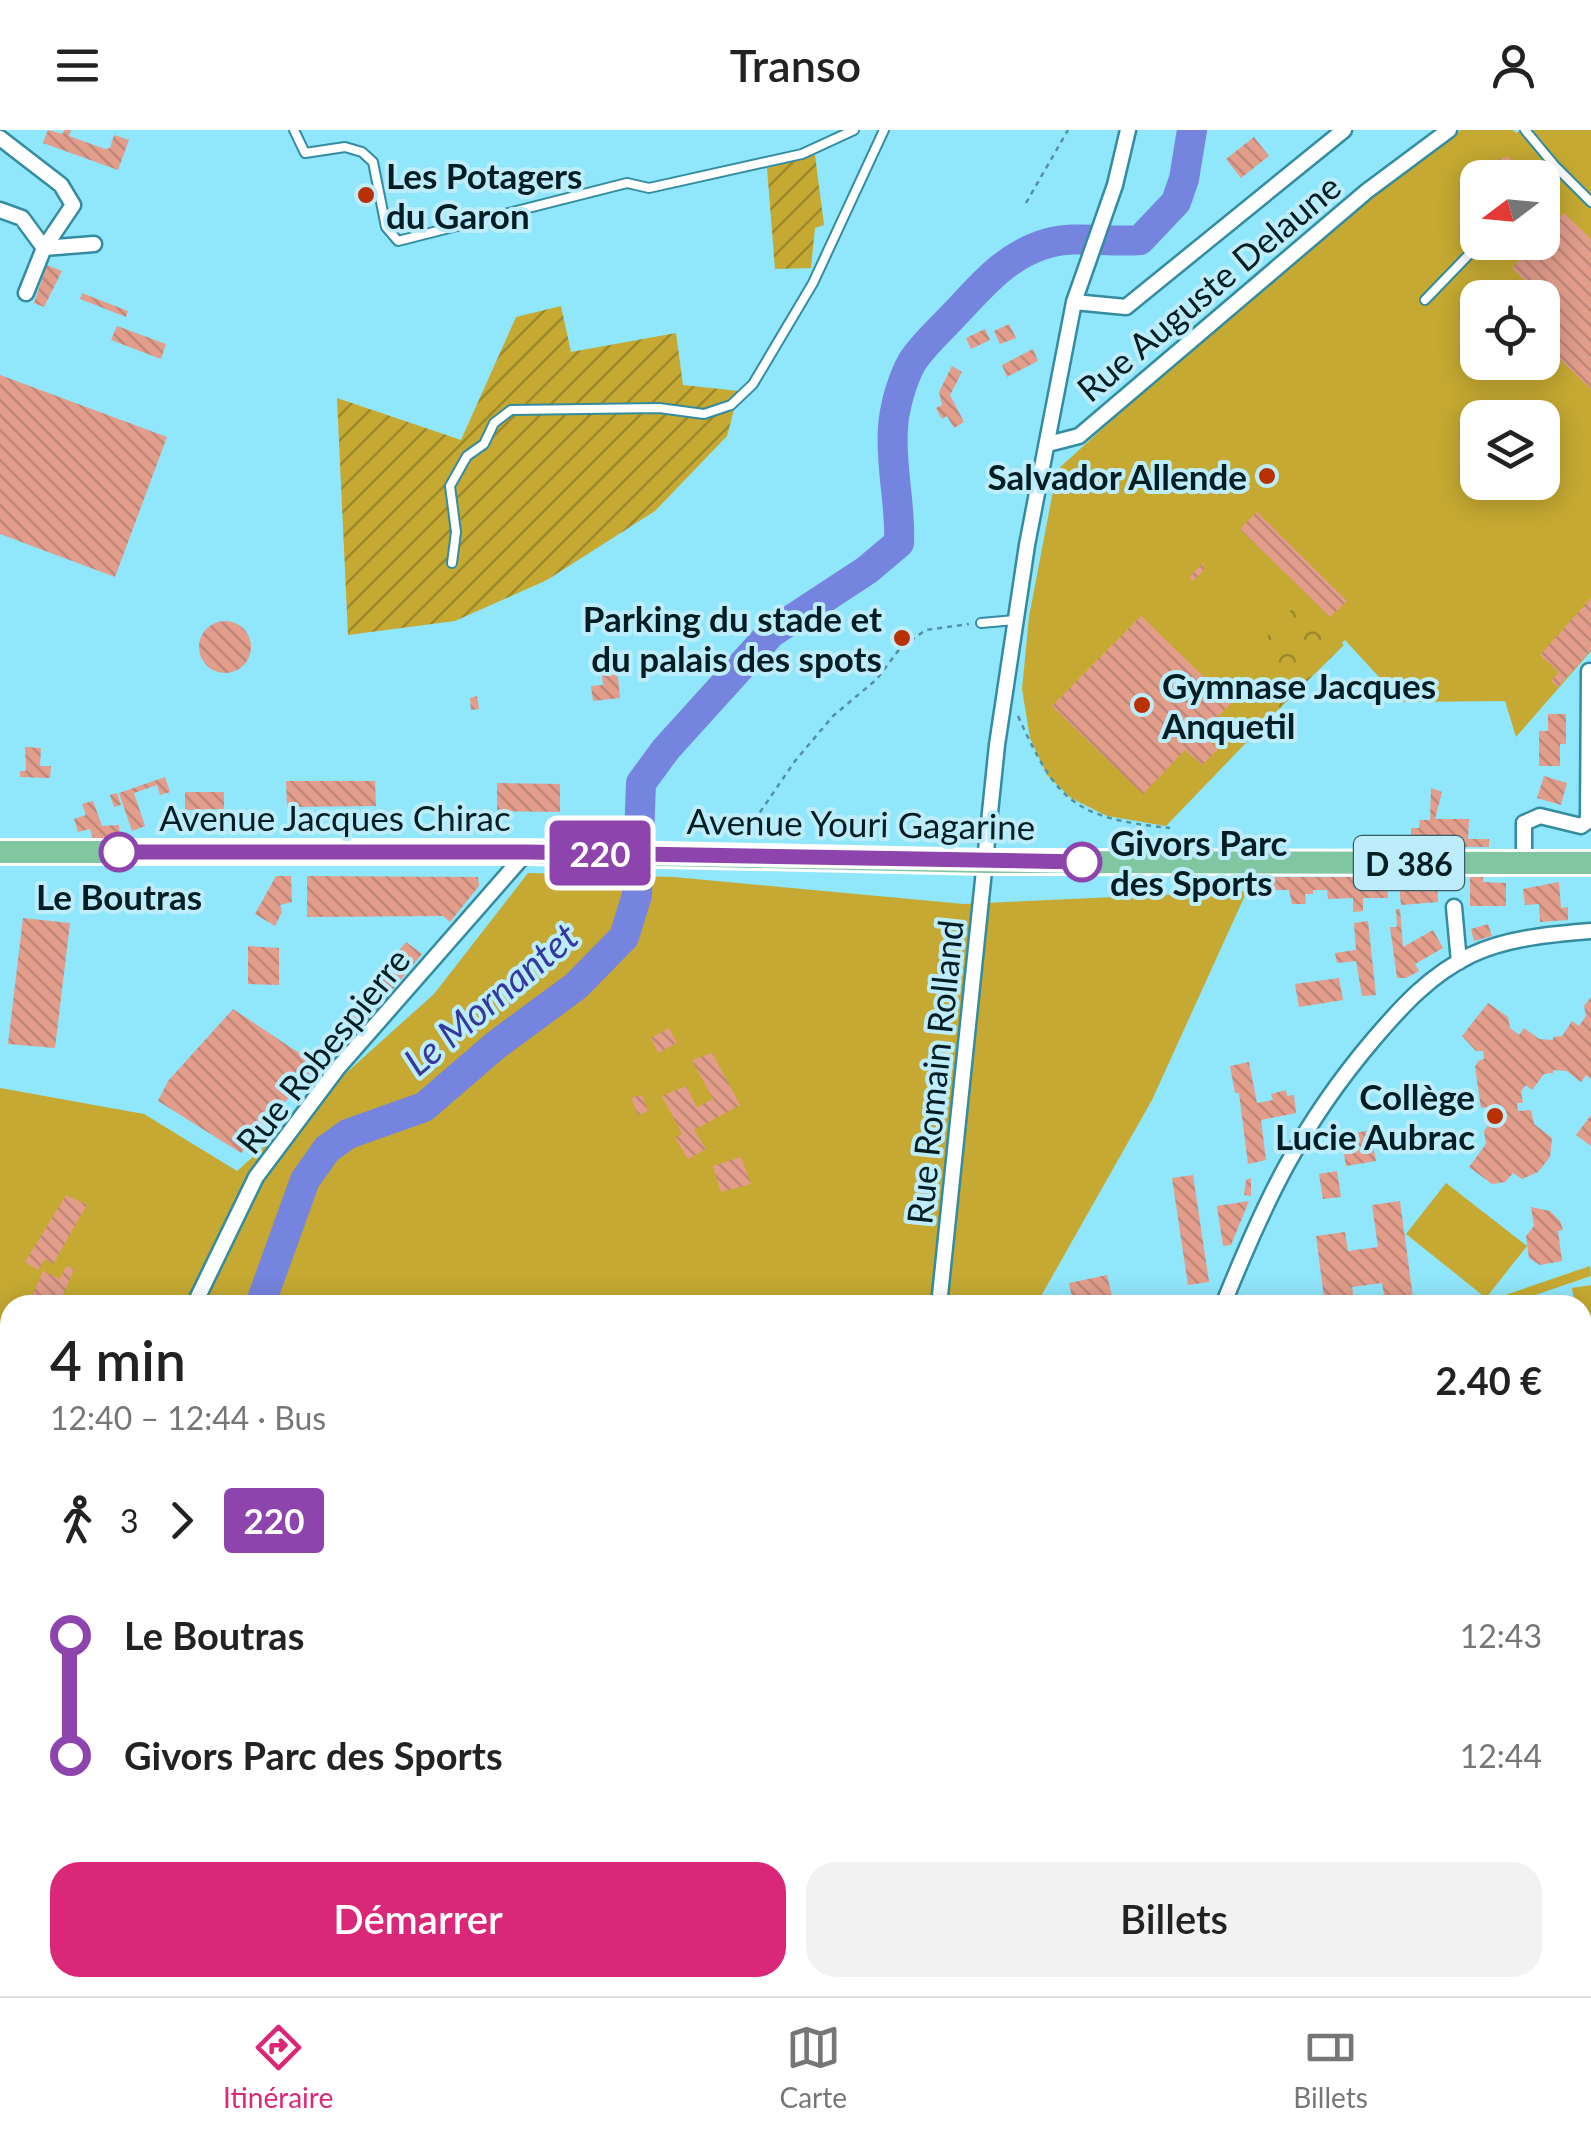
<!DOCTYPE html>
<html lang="fr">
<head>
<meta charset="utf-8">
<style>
	body { margin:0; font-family:Lato,sans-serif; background:#f2f2f2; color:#222; height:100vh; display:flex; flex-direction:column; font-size:38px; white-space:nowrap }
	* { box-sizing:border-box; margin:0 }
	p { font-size:32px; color:#767676 }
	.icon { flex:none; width:55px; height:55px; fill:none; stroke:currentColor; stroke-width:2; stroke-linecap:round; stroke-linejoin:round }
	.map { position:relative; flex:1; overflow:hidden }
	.side { position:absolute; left:0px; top:1165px; width:1592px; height:702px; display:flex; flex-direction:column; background:#fff; border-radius:30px 30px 0 0; box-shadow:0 5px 25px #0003 }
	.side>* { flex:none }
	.badge { padding:0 20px; border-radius:8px; font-size:35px; line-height:65px }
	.needle { width:65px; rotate:254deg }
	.tools { position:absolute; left:1460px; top:30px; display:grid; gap:20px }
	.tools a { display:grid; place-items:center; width:100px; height:100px; border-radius:20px; background:#fff; box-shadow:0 5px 25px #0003; font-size:50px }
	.map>.badge { position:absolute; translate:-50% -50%; box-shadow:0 0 0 5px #fff }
	.legs { display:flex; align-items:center; gap:15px; height:110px; padding:0 50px; font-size:32px }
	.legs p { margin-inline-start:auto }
	.headline { display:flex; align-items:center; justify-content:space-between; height:170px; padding:0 50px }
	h1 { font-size:55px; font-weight:600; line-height:75px }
	.cta { display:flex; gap:20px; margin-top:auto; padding:20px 50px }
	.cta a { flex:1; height:115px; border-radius:30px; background:#db2777; color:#fff; font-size:40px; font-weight:600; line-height:115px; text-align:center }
	.cta a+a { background:#f2f2f2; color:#222 }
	ul { padding:0 50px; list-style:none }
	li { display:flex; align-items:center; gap:35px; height:120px; font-size:38px }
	li i { display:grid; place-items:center; width:15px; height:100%; margin:0 12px; background:currentColor }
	li i::after { content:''; width:25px; height:25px; margin:-12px; border:8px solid; border-radius:50%; background:#fff }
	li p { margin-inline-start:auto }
	li:first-child i { background:linear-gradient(#0000 50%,currentColor 0) }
	li:last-child i { background:linear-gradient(currentColor 50%,#0000 0) }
	header { display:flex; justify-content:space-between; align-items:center; height:130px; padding:0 50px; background:#fff; font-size:45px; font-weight:600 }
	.tab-bar { display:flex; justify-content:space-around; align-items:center; height:140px; border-top:2px solid #e0e0e0; background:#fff; font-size:28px; color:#767676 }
	.tab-bar a { display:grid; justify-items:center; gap:5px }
	.tab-bar .current { color:#db2777 }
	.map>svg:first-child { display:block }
	.grass { fill:#c5a932; fill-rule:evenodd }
	.forest { fill:url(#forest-firs) }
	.park { fill:url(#park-crowns) }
	.garden { fill:url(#garden-furrows) }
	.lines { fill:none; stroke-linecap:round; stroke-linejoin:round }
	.river { stroke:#7584de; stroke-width:30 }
	.building { fill:url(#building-back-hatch) }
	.lane-casing { stroke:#338c9f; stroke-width:12 }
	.street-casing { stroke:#338c9f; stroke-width:19 }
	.primary-casing { stroke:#fff; stroke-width:28 }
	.path { stroke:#5491a0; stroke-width:2.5; stroke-dasharray:5 5; stroke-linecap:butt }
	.lane { stroke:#fff; stroke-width:8 }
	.street { stroke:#fff; stroke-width:14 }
	.primary { stroke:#80c6a1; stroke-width:22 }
	.line-1-casing { stroke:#fff; stroke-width:22 }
	.line-1 { stroke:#8e44ad; stroke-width:15 }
	.poi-dot { fill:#b93003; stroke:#bdedfa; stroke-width:4 }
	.stop-1-dot { fill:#fff; stroke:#8e44ad; stroke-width:5 }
	.labels { text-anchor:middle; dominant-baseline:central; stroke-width:8; stroke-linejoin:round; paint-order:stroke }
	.shield { fill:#bdedfa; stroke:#3a5b64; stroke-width:2.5 }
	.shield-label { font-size:32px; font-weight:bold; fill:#021d23 }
	.poi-label { font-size:35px; font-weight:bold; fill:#021d23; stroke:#bdedfa; text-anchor:end }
	.street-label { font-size:35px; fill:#021d23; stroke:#bdedfa }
	.stop-label { font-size:35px; font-weight:bold; fill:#021d23; stroke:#bdedfa; text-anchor:start }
	.water-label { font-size:38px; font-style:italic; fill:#3538a1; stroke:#bdedfa }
</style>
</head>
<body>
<header><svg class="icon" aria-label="menu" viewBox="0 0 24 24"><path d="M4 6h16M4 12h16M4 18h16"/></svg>Transo<svg class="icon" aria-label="person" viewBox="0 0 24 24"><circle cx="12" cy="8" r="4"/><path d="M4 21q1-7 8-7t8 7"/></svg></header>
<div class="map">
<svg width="1591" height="1866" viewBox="0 0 1591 1866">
	<defs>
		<pattern id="forest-firs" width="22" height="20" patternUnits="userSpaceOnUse" patternTransform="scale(2.5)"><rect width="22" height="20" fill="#ae9102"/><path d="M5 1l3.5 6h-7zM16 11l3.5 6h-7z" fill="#8b7604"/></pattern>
		<pattern id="park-crowns" width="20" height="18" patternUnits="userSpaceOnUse" patternTransform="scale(2.5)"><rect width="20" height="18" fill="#c5a932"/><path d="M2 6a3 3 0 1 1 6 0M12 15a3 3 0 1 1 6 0" fill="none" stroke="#9e892a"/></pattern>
		<pattern id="garden-furrows" width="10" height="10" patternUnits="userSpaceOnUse" patternTransform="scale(2.5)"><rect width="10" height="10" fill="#c5a932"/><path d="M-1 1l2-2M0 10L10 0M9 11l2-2" fill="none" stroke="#9e892a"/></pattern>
		<pattern id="building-back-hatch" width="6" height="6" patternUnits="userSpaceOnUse" patternTransform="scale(2.5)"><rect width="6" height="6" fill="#e29d8b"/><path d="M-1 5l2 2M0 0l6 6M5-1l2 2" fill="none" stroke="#c08778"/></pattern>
	</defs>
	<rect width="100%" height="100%" fill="#90e6fb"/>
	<!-- grass -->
	<path class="grass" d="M1461,0H1513L1516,3L1521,0H1591V521L1516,607L1505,571L1402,572L1345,510L1166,696L1107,686L1071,668L1047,645L1030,608L1022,559L1029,487L1057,340L1232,181L1410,35ZM1478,48H1542V112H1478ZM1478,168H1542V232H1478ZM1478,288H1542V352H1478Z
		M528,743L674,747L964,774L1247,761L1152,970L1036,1175H10V1482L0,1485V958L144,984L237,1041L434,864Z
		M1446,1053L1527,1116L1486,1168L1406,1104Z
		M1590,1136L1591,1146L1506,1175H1476Z
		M1591,1155V1186L1583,1187L1582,1175H1575L1572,1158Z
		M583,1858H664L666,1865L586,1866Z"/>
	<!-- forest -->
	<path class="forest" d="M10,1531V1587L0,1598V1542Z"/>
	<!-- park -->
	<path class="park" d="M1298,472L1344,515L1278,580L1255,555L1268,539L1253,522Z"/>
	<!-- garden -->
	<path class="garden" d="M815,25L824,95L815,98L811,138L775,139L767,38Z
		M561,176L571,222L676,203L683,255L739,261L727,306L655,381L547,450L455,491L348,505L337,268L461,310L516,187Z"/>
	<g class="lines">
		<!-- river -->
		<path class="river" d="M260,1175L305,1050L327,1019L348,1004L424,977L496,915L576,856L624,807L637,765L641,653L666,619L771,503L867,440L899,413C901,374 890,337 893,298C894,278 902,250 912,232C923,215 939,201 953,186C980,158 1003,128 1042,115C1074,104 1107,113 1140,110L1176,72L1184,49L1192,0
			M0,1560L10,1550"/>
	</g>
	<!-- building -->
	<path class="building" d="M48,0L63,4L64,0H71L69,6L105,19L110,18L114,5L129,10L118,40L43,13Z
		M1254,7L1269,26L1241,48L1226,29Z
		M1510,27L1514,47L1478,48V54L1470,55L1466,36Z
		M1564,83L1591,109V259L1542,212V168H1508L1524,150L1512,138L1536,112H1542V106Z
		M47,135L62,141L44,177L34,173Z
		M82,163L128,181L126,187L80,169Z
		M1009,194L1016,208L1000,214L994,201Z
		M117,196L166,214L161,229L111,210Z
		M985,199L990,210L971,219L966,208Z
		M1033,219L1038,231L1007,247L1002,235Z
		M952,236L962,242L950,265L964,292L954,298L947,286L942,289L936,278L942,275L939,262Z
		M0,245L167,307L115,447L0,404Z
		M1257,382L1347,471L1330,487L1240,399Z
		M1204,432V440L1193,451L1189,447Z
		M1591,468V520L1558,557L1551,551L1559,542L1540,525Z
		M1141,486L1231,573L1202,603L1218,619L1202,635L1185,620L1143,664L1052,576Z
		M199 517a26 26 0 1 1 52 0a26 26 0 1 1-52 0Z
		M617,537L620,568L593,571L591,556L603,555L601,538Z
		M477,566L479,579L471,580L470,568Z
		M1548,584H1566V614H1560V636H1539V601H1548Z
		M25,617L41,618L40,636H51L50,648L20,647V641H26Z
		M1544,646L1567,653L1561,675L1537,668Z
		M165,647L170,662L160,665L157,655L134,663L145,696L132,701L119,663Z
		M286,651H375L376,676L287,677Z
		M497,653L560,654V682L497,681Z
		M1431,658L1442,662L1435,689H1469L1468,709H1489V717L1411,716V698H1419L1420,690H1430Z
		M185,662H224V679L185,680Z
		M117,663L121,675L114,677L110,665Z
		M93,671L102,696L119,695L120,710L93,709L90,699L78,702L74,689L86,685L82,674Z
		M276,746H291L292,772L280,775L282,782L275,796L255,784Z
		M307,746L478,747L479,756L450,792L443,786L307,787Z
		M1271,747H1387L1388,768H1363V781L1353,782V768L1328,769L1327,760H1313V764H1305L1306,774H1292L1289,760H1271Z
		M1470,747H1483V752L1506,753V776H1470Z
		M1437,752L1438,772L1401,775L1399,755Z
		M1559,752L1561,778L1568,777V790L1540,792L1539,774L1525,775L1523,759Z
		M1396,779H1400L1403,817L1433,800L1443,818L1415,834L1419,841L1406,848H1397L1390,797H1397Z
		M23,788L70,793L55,918L8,914Z
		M1368,791L1376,865L1362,866L1356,831L1337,833L1335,823L1356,820L1354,793Z
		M1488,794L1492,806L1474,811L1471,799Z
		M406,812L422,824L346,916L330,903L348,885L351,888L372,862L367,858Z
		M248,816L279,818V855L248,854Z
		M1339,848L1343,870L1299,877L1295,854Z
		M1591,867V949L1586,945L1581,952L1567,941L1553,940V943L1544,944L1532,960L1526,955L1521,961L1523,973H1517L1518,981L1531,980L1534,994L1552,1008L1550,1027L1538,1042L1522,1049L1513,1043L1505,1052L1492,1054L1469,1037L1486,1014L1484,1001L1499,981L1492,977L1481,978L1475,937L1478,931L1484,929L1483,921H1476L1462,906L1488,873L1508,887L1510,898L1519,905L1524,898L1539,909L1553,910V907L1562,906L1572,891L1579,896L1586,886L1584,876Z
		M233,879L317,935L241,1023L158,971L168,951Z
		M669,898L677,913L658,923L651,908Z
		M712,923L740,975L694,1000L706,1019L688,1029L675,1008L682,1004L662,966L686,956L697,977L713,969L692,930Z
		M1249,932L1257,973L1273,970L1271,964L1286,960L1287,966L1294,965L1296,983L1261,990L1266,1030L1248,1034L1239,963H1235L1230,936Z
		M642,965L648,981L638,985L631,968Z
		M1591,985V1016L1576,1005Z
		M1375,999V1005H1371L1376,1031L1346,1036L1341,1006Z
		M741,1027L751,1054L721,1062L713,1036Z
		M1337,1041L1341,1067L1323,1069L1319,1044Z
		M1193,1045L1209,1152L1188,1155L1172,1048Z
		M1251,1048V1066L1244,1065L1246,1050Z
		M66,1065L87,1075L53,1134L45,1129L38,1140L25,1132Z
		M1249,1071L1231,1115L1223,1116L1217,1076Z
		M1400,1071L1414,1175H1386L1382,1153L1352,1157L1354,1171L1325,1175L1316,1106L1345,1102L1348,1121L1378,1117L1372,1075Z
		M1531,1077L1550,1081L1560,1091L1563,1100L1558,1101L1562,1131L1540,1135L1529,1128L1526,1106L1534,1096Z
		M66,1136L74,1139L59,1175H44L31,1169L43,1141L60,1149Z
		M1107,1145L1112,1166L1073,1172L1069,1153Z
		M1591,1191V1297L1582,1298V1192Z
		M1591,1416V1466L1582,1469V1419Z
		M1582,1500L1591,1523V1531L1582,1534Z
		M1591,1637V1707H1590L1582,1685L1586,1681L1582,1640Z
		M0,1697H10V1708H4L5,1727H10V1747H6L10,1777L0,1778Z
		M10,1854V1858H16V1866H0V1855Z
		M48,1858H73L75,1866H48Z
		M372,1858H391L393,1866H374Z
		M871,1858H986L963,1866H874Z
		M1132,1858H1166L1146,1866H1109Z"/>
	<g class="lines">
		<defs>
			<path id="lane" d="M294,0L305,23L345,17L362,22L373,32L386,97L398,111L627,53L649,58L802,24L854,0
				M1525,0L1555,36L1542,49
				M1555,36L1591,72
				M1425,170L1481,112
				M452,433L456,402L450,356L467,326L484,314L494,293L511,280L659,278L704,284L731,275L753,254L813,153L884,0
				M981,493L1015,490"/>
			<path id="street" d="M0,8L61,55L73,75L44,118
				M0,80L22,88L44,118L26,163
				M44,118L94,114
				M1074,172L1126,177L1344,0
				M1048,314L1079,306L1367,61L1449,0
				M1524,733V693L1540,686L1581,696L1588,691L1589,541
				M1454,777L1459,832
				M194,1175L256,1047L337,939L527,722
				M939,1175L997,615L1027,415L1074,172L1115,55L1128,0
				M1223,1175C1265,1071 1300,996 1373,910C1402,876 1430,845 1471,825C1507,808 1552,804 1591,801
				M1582,1309L1591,1308
				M0,1515L10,1504
				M0,1620L10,1609
				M1251,1866L1262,1858"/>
			<path id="primary" d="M0,722H527L986,732L1591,733"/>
		</defs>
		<!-- lane casing -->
		<use href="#lane" class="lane-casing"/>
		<!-- street casing -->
		<use href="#street" class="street-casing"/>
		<!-- primary casing -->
		<use href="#primary" class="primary-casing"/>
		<!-- path -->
		<path class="path" d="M1026,73L1068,0
			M1018,586C1057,672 1074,688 1170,698
			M743,707L795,631L833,586L877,549L901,517L926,500L969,494
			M0,1835L10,1836
			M183,1858L260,1866
			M861,1858L864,1866
			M291,1866L298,1858
			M523,1866L550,1858
			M564,1866L567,1858
			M1022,1866L1025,1858
			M1062,1866L1082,1858"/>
		<!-- lane -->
		<use href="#lane" class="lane"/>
		<!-- street -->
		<use href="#street" class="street"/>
		<!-- primary -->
		<use href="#primary" class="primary"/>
	</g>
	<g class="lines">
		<defs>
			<path id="line-1" d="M119,722H527L1082,732"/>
		</defs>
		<!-- line-1 casing -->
		<use href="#line-1" class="line-1-casing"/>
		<!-- line-1 -->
		<use href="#line-1" class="line-1"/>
	</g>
	<!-- markers -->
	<g class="poi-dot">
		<circle cx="366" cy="65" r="10"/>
		<circle cx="1267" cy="346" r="10"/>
		<circle cx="902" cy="508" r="10"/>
		<circle cx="1142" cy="575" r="10"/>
		<circle cx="1495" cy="986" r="10"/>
	</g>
	<g class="stop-1-dot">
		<circle cx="119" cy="722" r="18"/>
		<circle cx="1082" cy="732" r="18"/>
	</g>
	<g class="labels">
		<!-- shield labels -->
		<rect class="shield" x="1354" y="706" width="110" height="54" rx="8"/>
		<g class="shield-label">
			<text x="1409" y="733">D 386</text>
		</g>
		<!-- poi labels -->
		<g class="poi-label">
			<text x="386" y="45" text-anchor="start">Les Potagers<tspan x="386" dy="40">du Garon</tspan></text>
			<text x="1247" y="346">Salvador Allende</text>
			<text x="882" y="488">Parking du stade et<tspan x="882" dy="40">du palais des spots</tspan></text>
			<text x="1162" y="555" text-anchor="start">Gymnase Jacques<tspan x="1162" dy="40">Anquetil</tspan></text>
			<text x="1475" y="966">Collège<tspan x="1475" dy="40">Lucie Aubrac</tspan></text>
		</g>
		<!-- street labels -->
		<g class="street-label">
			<text transform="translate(1208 157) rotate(-40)">Rue Auguste Delaune</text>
			<text x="335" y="687">Avenue Jacques Chirac</text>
			<text transform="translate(861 693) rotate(1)">Avenue Youri Gagarine</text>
			<text transform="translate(322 920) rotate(-51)">Rue Robespierre</text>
			<text transform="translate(934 942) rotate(-84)">Rue Romain Rolland</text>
		</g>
		<!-- stop labels -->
		<g class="stop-label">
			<text x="1110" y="712">Givors Parc<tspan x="1110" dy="40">des Sports</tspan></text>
			<text x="119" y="766" text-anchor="middle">Le Boutras</text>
		</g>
		<!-- water labels -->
		<g class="water-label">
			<text transform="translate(490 868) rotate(-40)">Le Mornantet</text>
		</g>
	</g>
</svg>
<div class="tools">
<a><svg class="needle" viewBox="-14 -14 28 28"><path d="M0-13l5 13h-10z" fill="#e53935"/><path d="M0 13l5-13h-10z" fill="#767676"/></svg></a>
<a><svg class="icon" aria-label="locate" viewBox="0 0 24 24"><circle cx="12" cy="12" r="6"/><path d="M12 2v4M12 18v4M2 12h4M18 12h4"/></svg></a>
<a><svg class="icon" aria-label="layers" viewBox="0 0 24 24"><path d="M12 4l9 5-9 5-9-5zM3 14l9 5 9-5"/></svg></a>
</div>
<b class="badge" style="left:600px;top:723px;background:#8e44ad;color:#fff">220</b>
<section class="side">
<div class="headline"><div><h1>4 min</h1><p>12:40 – 12:44 · Bus</p></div><b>2.40 €</b></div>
<div class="legs"><svg class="icon" aria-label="walk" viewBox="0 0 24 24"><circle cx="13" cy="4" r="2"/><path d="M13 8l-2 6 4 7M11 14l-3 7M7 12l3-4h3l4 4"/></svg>3<svg class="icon" aria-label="forward" viewBox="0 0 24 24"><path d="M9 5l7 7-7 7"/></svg><b class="badge" style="background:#8e44ad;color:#fff">220</b></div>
<ul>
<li><i style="color:#8e44ad"></i><b>Le Boutras</b><p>12:43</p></li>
<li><i style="color:#8e44ad"></i><b>Givors Parc des Sports</b><p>12:44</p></li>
</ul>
<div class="cta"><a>Démarrer</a><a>Billets</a></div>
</section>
</div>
<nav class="tab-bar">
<a class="current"><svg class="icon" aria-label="directions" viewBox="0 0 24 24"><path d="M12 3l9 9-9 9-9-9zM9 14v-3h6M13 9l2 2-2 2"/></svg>Itinéraire</a>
<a><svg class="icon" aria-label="map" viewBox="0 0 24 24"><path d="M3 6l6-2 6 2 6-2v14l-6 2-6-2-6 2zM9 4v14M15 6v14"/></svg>Carte</a>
<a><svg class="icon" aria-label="tickets" viewBox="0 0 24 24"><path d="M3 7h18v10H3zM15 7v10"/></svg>Billets</a>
</nav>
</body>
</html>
